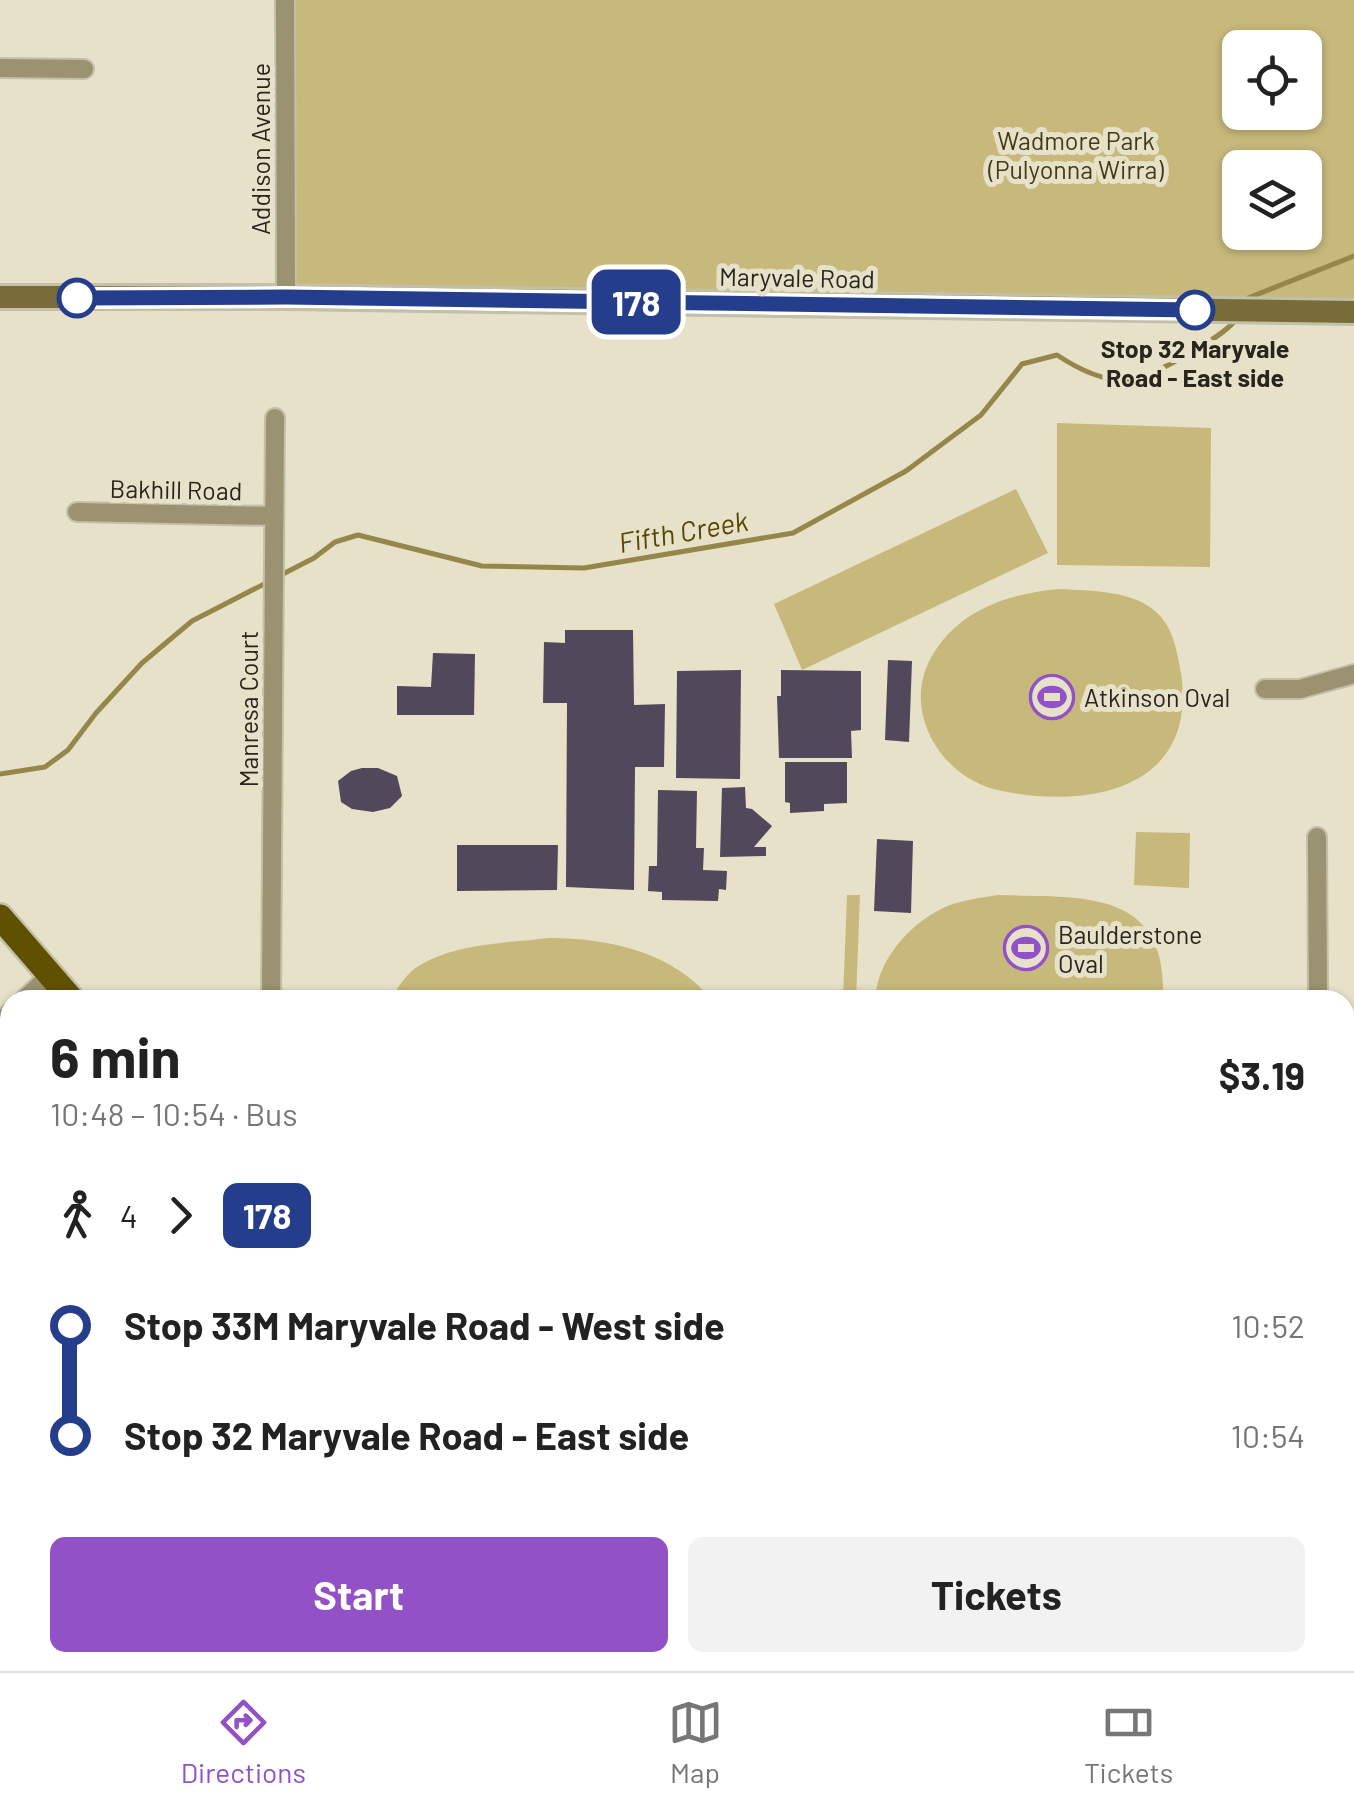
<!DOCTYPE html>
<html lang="en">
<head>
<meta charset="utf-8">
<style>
	body { margin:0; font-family:Barlow,sans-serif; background:#f2f2f2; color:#222; height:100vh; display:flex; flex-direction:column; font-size:38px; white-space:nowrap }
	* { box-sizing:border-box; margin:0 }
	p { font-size:32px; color:#767676 }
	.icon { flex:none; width:55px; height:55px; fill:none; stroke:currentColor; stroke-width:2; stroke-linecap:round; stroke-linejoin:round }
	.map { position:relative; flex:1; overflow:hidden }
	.sheet { position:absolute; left:0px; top:990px; width:1355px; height:682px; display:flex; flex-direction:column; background:#fff; border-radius:30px 30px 0 0; box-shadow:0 2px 8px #0004 }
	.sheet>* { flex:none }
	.badge { padding:0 20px; border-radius:15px; font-size:35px; line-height:65px }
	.tools { position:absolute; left:1222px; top:30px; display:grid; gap:20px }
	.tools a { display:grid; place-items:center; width:100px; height:100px; border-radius:15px; background:#fff; box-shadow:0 2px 8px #0004; font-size:50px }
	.map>.badge { position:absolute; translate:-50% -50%; box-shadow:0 0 0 5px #fff }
	.legs { display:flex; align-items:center; gap:15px; height:110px; padding:0 50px; font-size:32px }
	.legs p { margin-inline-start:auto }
	.head { display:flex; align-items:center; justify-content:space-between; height:170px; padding:0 50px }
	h1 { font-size:55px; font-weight:700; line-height:75px }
	.button { display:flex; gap:20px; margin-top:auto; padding:20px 50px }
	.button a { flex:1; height:115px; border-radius:15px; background:#9251c7; color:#fff; font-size:40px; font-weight:700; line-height:115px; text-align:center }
	.button a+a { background:#f2f2f2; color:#222 }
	ul { padding:0 50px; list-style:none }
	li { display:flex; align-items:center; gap:35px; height:110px; font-size:38px }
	li i { display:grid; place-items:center; width:15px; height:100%; margin:0 12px; background:currentColor }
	li i::after { content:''; width:25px; height:25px; margin:-12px; border:8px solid; border-radius:50%; background:#fff }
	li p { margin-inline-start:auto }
	li:first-child i { background:linear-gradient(#0000 50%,currentColor 0) }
	li:last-child i { background:linear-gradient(currentColor 50%,#0000 0) }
	.dock { display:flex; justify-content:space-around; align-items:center; height:140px; border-top:2px solid #e0e0e0; background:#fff; font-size:28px; color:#767676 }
	.dock a { display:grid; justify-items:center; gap:5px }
	.dock .on { color:#9251c7 }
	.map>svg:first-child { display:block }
	.green { fill:#c7b97b; fill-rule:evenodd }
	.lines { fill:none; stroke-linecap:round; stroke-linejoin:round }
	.stream { stroke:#95874a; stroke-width:5 }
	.building { fill:#51485b }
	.minor-casing { stroke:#c4bfa9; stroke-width:22 }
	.secondary-casing { stroke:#c4bfa9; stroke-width:28 }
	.primary-casing { stroke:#c4bfa9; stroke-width:30 }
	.minor { stroke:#9a9270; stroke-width:18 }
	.secondary { stroke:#786d38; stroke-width:22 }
	.primary { stroke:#605100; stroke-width:25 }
	.line-1-casing { stroke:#fff; stroke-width:22 }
	.line-1 { stroke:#243e8c; stroke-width:15 }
	.stop-1-dot { fill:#fff; stroke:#243e8c; stroke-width:5 }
	.labels { text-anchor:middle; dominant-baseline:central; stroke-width:10; stroke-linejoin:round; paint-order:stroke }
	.park-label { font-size:25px; fill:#433b16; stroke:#e6e1c8 }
	.street-label { font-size:25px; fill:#27251c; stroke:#e6e1c8 }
	.stop-label { font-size:25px; font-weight:bold; fill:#27251c; stroke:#e6e1c8 }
	.poi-label { font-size:25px; fill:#27251c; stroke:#e6e1c8; text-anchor:start }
	.water-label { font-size:28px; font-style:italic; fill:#554801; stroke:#e6e1c8 }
</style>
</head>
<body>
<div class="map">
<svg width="1354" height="1671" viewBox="0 0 1354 1671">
	<rect width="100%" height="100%" fill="#e6e1c8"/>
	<!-- green -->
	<path class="green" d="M285,0H1354V313L286,297ZM1240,48H1305V112H1240ZM1240,168H1305V232H1240Z
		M1057,423L1211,428L1210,567L1057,565Z
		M1016,489L1048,553L802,670L774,604Z
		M1060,589C1091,591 1130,590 1155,611C1173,626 1177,651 1181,673C1198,789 1090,809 1002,791C941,780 897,708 935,651C963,608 1011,593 1060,589Z
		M1136,832L1190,833L1189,888L1134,885Z
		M847,895H860L856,1000H843Z
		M998,895C1082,898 1168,887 1163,1000H875C877,961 908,925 943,908C960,900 980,898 998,895Z
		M549,938C609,938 673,952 712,1000H390C398,987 408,971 422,964C458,943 509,943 549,938Z"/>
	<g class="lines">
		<!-- stream -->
		<path class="stream" d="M1244,305L1248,298L1354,256
			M279,576L314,558L335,542L358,535L482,566L584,568L793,533L906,471L981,415L1022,364L1057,355C1078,369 1103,382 1129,380C1149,379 1227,335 1236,319
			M0,774L45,767L68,750L96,713L142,663L192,621L270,581"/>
	</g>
	<!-- building -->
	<path class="building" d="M565,630H633L634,705L665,704L664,767H635L634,890L566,887L567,703H543L544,642L565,643Z
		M433,653L475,654L474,715H397V686L431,687Z
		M888,660L912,661L909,742L885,740Z
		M741,670L740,779L676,778L677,671Z
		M781,670L861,671V730L851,731L852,758H779L777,696H781Z
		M785,762H847V803L824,804V811L790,813V803L785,802Z
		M362,768H378L397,776L402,796L390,808L373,812L352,809L341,802L338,781L351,771Z
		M745,787L746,808L752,809L772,826L754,847H766V856L720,857L722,788Z
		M658,790L697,791L696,848H704L703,870L727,871L726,890L719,889L718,901L662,900V892L648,891L649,866H657Z
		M877,839L913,841L911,913L874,911Z
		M457,845H558L557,890L457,891Z"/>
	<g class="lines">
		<defs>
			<path id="minor" d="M285,0L286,297
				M0,68L84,69
				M77,512L274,516
				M1265,689H1300L1354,674
				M1317,837L1318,1000
				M24,1000L50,975
				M271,1000L275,418
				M0,1023L10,1013
				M1345,1035H1354
				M0,1306L10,1305
				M0,1572L10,1571
				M113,1662V1671
				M1312,1662V1671
				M257,1671L258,1662
				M969,1671V1662
				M1135,1671V1662"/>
			<path id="secondary" d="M0,297H286L1354,312"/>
			<path id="primary" d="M0,917L72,1000
				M618,1662L624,1671"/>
		</defs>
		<!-- minor casing -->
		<use href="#minor" class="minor-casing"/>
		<!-- secondary casing -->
		<use href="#secondary" class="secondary-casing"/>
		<!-- primary casing -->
		<use href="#primary" class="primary-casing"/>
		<!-- minor -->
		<use href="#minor" class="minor"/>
		<!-- secondary -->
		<use href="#secondary" class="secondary"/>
		<!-- primary -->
		<use href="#primary" class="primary"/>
	</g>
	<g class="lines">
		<defs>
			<path id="line-1" d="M77,298L286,297L1195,310"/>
		</defs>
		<!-- line-1 casing -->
		<use href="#line-1" class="line-1-casing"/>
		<!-- line-1 -->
		<use href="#line-1" class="line-1"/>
	</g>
	<!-- icons -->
	<defs>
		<symbol id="stadium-ring" viewBox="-11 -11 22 22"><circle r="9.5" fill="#e6e1c8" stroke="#9251c7" stroke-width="1.5"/><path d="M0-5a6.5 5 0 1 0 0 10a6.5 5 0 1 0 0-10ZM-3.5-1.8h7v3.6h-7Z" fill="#9251c7"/></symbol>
	</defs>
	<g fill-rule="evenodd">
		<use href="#stadium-ring" x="1027" y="672" width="50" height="50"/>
		<use href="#stadium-ring" x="1001" y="923" width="50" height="50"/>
	</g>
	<!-- markers -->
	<g class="stop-1-dot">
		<circle cx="77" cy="298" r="18"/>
		<circle cx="1195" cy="310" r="18"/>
	</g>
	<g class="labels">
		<!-- park labels -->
		<g class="park-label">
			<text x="1076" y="140">Wadmore Park<tspan x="1076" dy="29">(Pulyonna Wirra)</tspan></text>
		</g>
		<!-- street labels -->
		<g class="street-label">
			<text transform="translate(260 149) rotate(-90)">Addison Avenue</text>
			<text transform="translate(797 277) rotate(1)">Maryvale Road</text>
			<text transform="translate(176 489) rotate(1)">Bakhill Road</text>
			<text transform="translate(248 709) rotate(-90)">Manresa Court</text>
		</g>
		<!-- stop labels -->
		<g class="stop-label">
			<text x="1195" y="348">Stop 32 Maryvale<tspan x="1195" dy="29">Road - East side</tspan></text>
		</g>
		<!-- poi labels -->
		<g class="poi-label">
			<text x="1084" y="697">Atkinson Oval</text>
			<text x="1058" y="934">Baulderstone<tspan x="1058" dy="29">Oval</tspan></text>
		</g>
		<!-- water labels -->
		<g class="water-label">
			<text transform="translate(683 531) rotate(-10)">Fifth Creek</text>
		</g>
	</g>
</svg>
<div class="tools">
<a><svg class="icon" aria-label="locate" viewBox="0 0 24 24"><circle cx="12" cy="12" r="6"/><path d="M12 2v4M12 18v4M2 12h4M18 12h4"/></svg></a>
<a><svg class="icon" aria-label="layers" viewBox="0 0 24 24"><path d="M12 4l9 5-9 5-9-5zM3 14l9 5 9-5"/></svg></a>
</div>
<b class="badge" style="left:636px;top:302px;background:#243e8c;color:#fff">178</b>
<section class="sheet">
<div class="head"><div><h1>6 min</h1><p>10:48 – 10:54 · Bus</p></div><b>$3.19</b></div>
<div class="legs"><svg class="icon" aria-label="walk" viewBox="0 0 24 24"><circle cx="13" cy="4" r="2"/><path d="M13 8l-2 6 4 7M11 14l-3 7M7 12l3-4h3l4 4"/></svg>4<svg class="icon" aria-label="forward" viewBox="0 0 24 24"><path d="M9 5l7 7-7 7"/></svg><b class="badge" style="background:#243e8c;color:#fff">178</b></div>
<ul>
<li><i style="color:#243e8c"></i><b>Stop 33M Maryvale Road - West side</b><p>10:52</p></li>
<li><i style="color:#243e8c"></i><b>Stop 32 Maryvale Road - East side</b><p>10:54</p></li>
</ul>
<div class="button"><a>Start</a><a>Tickets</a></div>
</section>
</div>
<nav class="dock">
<a class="on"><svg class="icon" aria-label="directions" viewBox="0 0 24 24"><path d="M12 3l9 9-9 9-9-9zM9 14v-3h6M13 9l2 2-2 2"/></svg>Directions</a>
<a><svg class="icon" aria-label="map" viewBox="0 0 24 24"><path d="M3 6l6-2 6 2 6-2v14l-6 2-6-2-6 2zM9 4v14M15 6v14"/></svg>Map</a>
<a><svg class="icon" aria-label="tickets" viewBox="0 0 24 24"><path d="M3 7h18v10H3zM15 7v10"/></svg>Tickets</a>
</nav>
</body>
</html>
